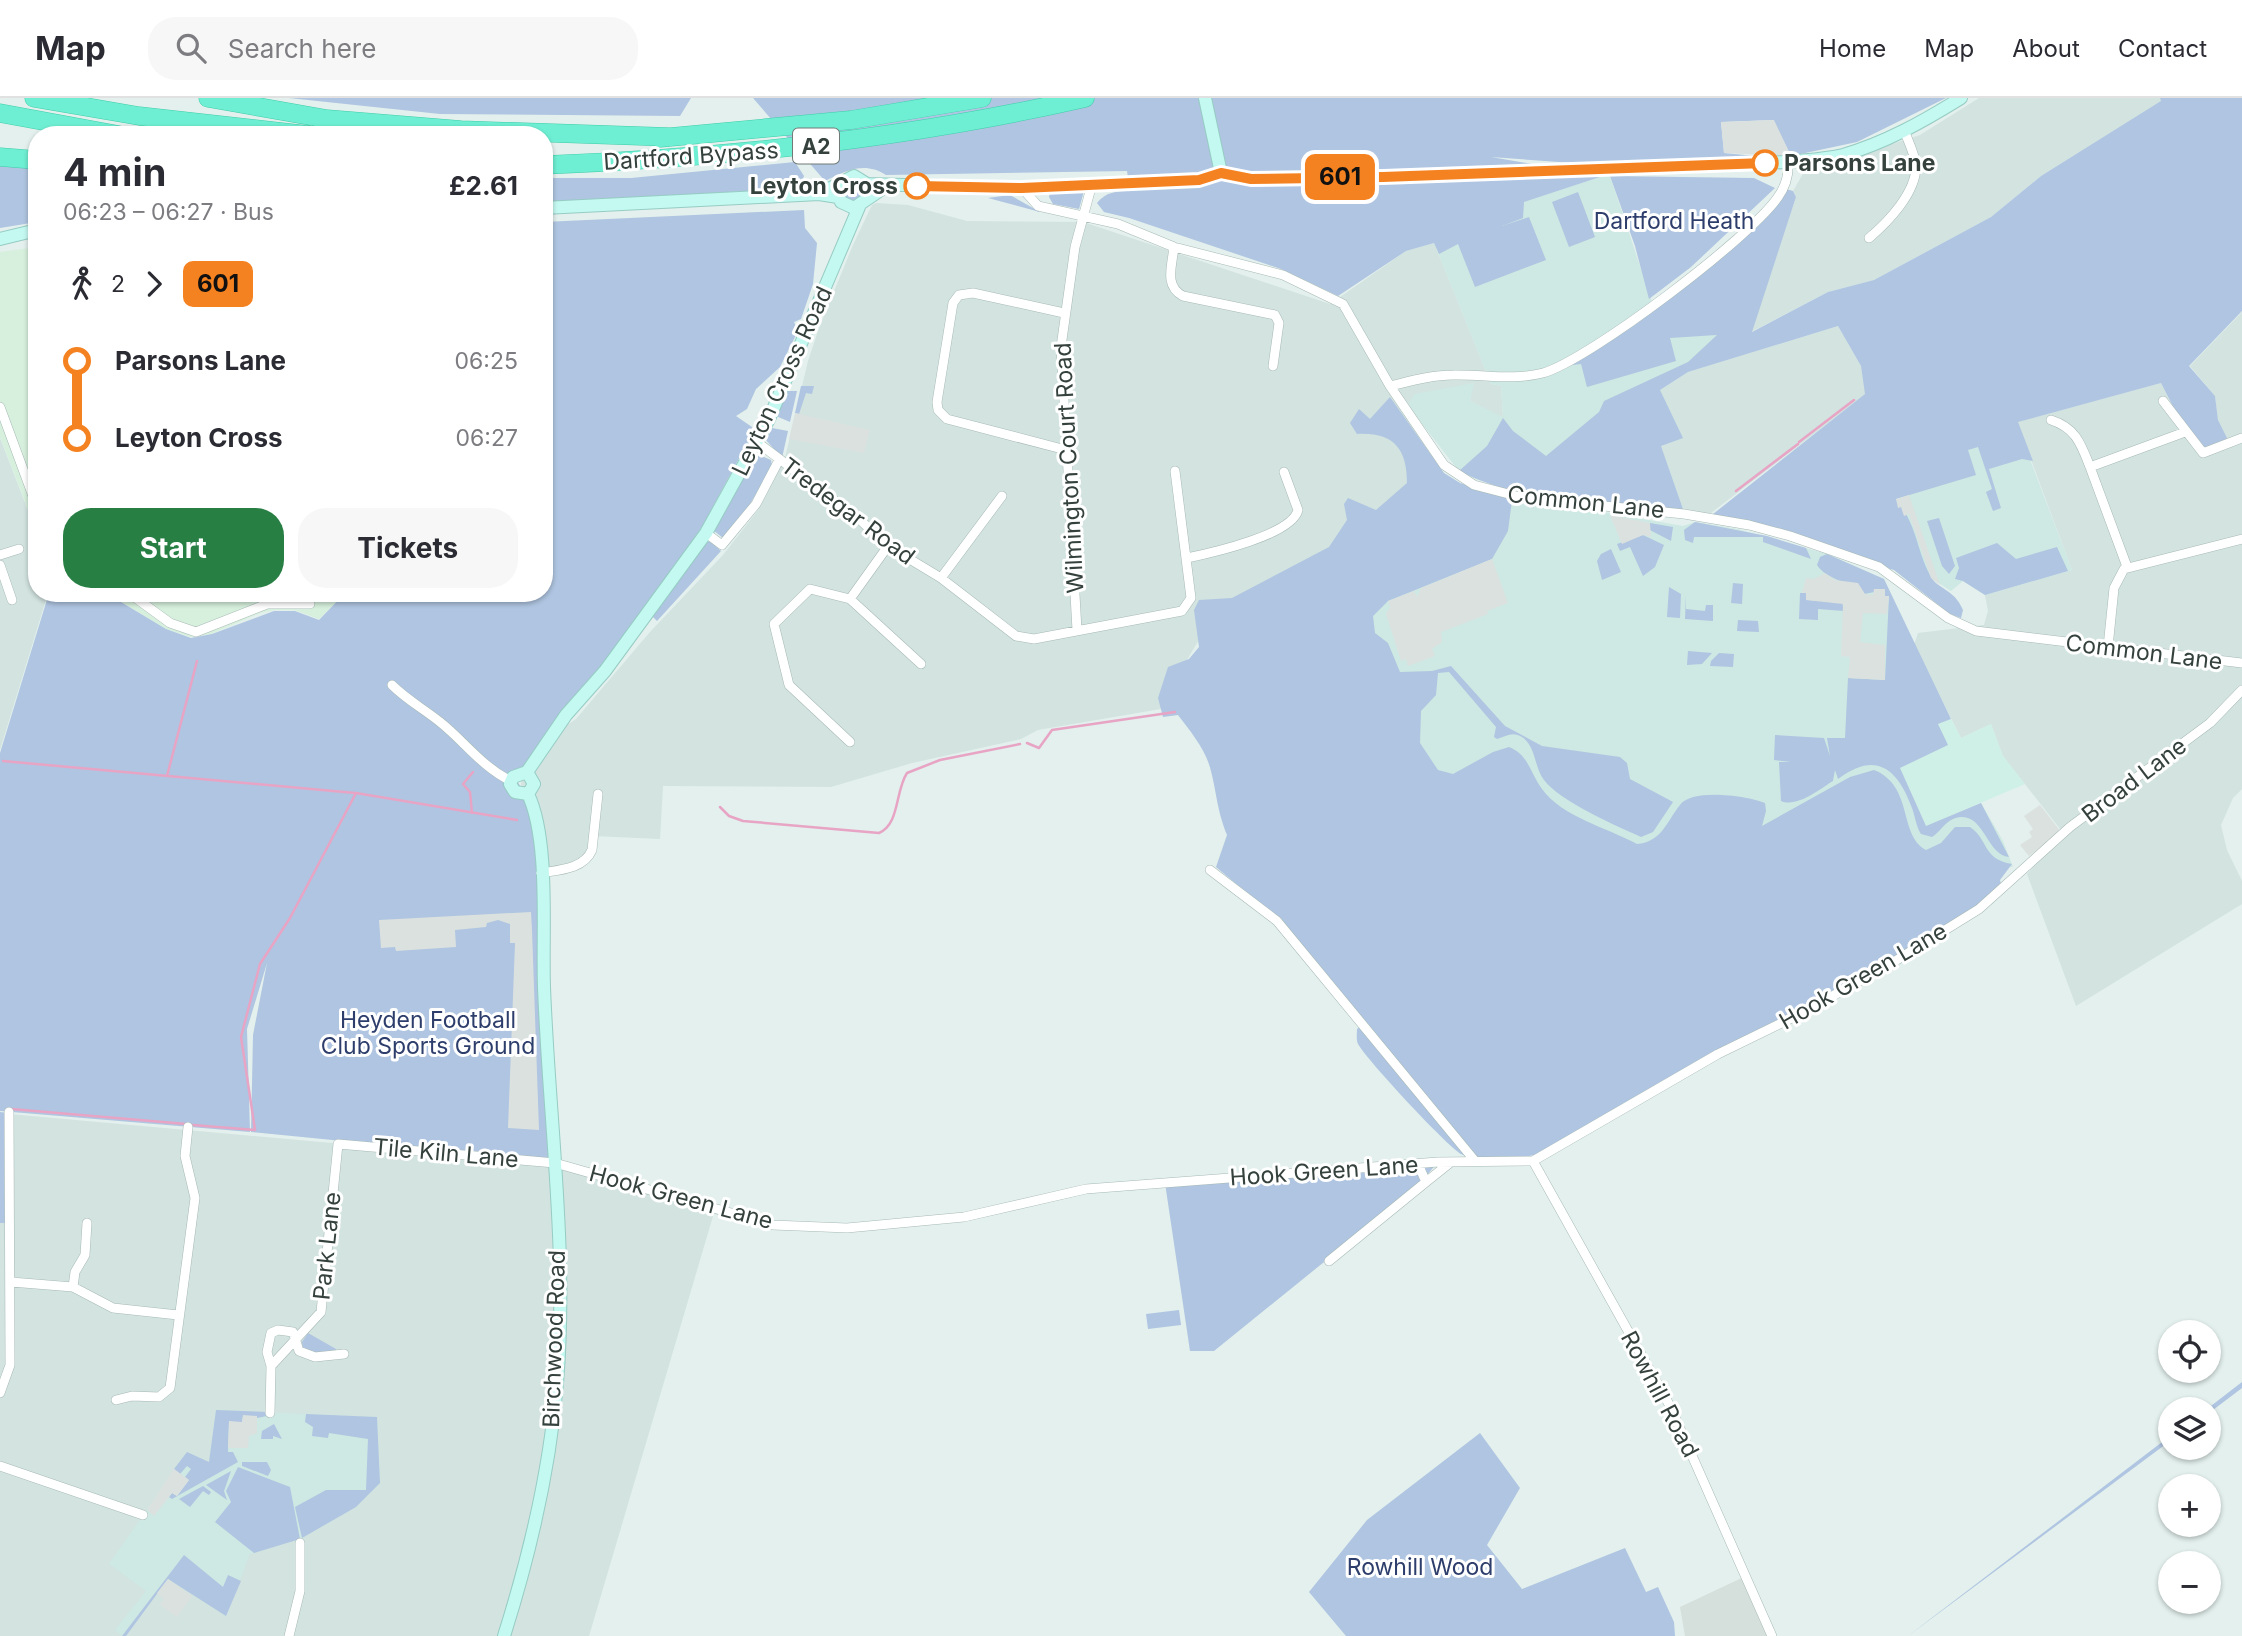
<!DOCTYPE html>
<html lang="en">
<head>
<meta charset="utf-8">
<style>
	body { margin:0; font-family:Inter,sans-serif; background:#f7f7f7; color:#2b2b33; height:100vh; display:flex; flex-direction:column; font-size:26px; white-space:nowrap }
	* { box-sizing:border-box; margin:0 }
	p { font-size:23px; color:#7c7c81 }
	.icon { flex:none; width:38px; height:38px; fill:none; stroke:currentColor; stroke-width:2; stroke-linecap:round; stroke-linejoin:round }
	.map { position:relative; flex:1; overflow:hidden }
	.panel { position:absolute; left:28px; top:28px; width:525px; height:476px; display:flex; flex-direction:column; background:#fff; border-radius:28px; box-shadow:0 2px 5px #0004 }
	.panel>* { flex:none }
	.badge { padding:0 14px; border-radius:10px; font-size:24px; line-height:46px }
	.fabs { position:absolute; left:2158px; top:1222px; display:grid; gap:14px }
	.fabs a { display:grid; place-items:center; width:63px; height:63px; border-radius:50%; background:#fff; box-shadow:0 2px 5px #0004; font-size:35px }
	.map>.badge { position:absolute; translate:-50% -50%; box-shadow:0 0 0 4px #fff }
	.legs { display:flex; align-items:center; gap:10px; height:77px; padding:0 35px; font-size:23px }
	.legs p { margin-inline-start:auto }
	.overview { display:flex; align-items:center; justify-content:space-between; height:119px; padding:0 35px }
	h1 { font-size:38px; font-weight:700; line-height:52px }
	.button { display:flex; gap:14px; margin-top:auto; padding:14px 35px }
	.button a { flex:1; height:80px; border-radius:28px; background:#287f44; color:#fff; font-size:28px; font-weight:700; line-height:80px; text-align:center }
	.button a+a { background:#f7f7f7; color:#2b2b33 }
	ul { padding:0 35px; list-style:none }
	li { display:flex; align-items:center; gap:24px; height:77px; font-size:26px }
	li i { display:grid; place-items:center; width:10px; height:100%; margin:0 9px; background:currentColor }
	li i::after { content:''; width:18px; height:18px; margin:-9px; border:5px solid; border-radius:50%; background:#fff }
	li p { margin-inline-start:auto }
	li:first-child i { background:linear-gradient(#0000 50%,currentColor 0) }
	li:last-child i { background:linear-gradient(currentColor 50%,#0000 0) }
	header { display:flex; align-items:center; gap:42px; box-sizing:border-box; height:98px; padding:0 35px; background:#fff; border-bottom:2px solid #e1e1e2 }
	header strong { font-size:33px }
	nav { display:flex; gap:38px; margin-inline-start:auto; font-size:24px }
	.search { width:490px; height:63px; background:#f7f7f7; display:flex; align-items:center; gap:18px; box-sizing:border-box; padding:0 24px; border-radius:28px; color:#7c7c81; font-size:26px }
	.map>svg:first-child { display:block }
	.residential { fill:#d2e3e0 }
	.commercial { fill:#cff0e6 }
	.industrial { fill:#d5dfdb }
	.education { fill:#cee8e3 }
	.medical { fill:#d7f0dd }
	.green { fill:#afc5e1 }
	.parking { fill:#dbe1df }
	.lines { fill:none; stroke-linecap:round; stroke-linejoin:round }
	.stream { stroke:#e8a4c4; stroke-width:2.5 }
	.street-casing { stroke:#a7bab6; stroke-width:10 }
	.secondary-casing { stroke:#96ccc3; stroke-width:14 }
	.highway-casing { stroke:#40cda9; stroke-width:19 }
	.street { stroke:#fff; stroke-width:9 }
	.secondary { stroke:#c4f9f2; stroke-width:12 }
	.highway { stroke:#6eefd3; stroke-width:18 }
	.line-1-casing { stroke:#fff; stroke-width:16 }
	.line-1 { stroke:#f58220; stroke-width:10 }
	.stop-1-dot { fill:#fff; stroke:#f58220; stroke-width:3.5 }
	.labels { text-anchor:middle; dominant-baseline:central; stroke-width:6; stroke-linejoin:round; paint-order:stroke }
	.shield { fill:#fff; stroke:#717a77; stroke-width:2 }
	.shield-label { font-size:21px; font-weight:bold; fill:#34413d }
	.street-label { font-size:23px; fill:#34413d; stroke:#fff }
	.stop-label { font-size:23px; font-weight:bold; fill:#34413d; stroke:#fff; text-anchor:start }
	.park-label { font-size:23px; fill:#2e3e6c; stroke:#fff }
</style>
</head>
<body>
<header>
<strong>Map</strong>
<div class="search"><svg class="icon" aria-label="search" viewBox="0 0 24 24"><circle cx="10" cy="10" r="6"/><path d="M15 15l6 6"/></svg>Search here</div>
<nav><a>Home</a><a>Map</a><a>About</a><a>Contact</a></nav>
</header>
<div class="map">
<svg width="2242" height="1538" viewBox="0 0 2242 1538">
	<rect width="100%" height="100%" fill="#e3f0ed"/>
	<!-- residential -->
	<path class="residential" d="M1979,0H2160L2162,3L2041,78L1991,119L1874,182L1828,194L1751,234L1796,99L1793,93L1804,74L1920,37Z
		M876,105L908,107L967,123L1083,124L1330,206L1406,153L1434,145L1491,286L1501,288L1503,320L1470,303L1473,285L1408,308L1444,367L1386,428L1203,535L1178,577L1184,607L1038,632L1021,641L912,665L831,689L663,688L660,741L594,738L588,759L542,774L533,705L521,687V682L552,637L576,621L650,534L723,457L759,411L785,360L808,263L819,230L853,147L872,107Z
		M2242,214V691L2233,700L2221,727L2227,752L2242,783V806L2076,908L2027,776L2064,736L2003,658L1991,626L1961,640L1914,547L1918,535L1984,527L1988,513L1985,497L2072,472L2017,324L2161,285L2185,334L2229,344L2218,323L2215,298L2190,268Z
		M1838,228L1861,268L1866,296L1707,418L1684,414L1661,348L1682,340L1660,292L1688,274Z
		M0,340L37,436V495H48L0,652Z
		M9,1016L555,1065L716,1108L589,1538H0V1124Z"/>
	<!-- commercial -->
	<path class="commercial" d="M1951,621L1961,640L1991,626L2003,658L2025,686L1926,728L1900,670L1947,647L1938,626Z"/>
	<!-- industrial -->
	<path class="industrial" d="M1746,1478L1769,1538H1685L1680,1509Z"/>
	<!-- education -->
	<path class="education" d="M1603,78H1610L1657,219L1677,238L1718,237L1660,292L1683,340L1661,348L1684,414L1478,382L1459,373L1408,308L1414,296L1474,285L1470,303L1503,319L1501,288L1491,286L1434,145L1523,104Z
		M1969,201L2072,472L1985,497L1963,483L1951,493L1931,480L1886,394Z
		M1463,387L1492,400L1514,405L1575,409L1683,428L1695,424L1737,431L1827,456L1884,481L1914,547L1900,670L1926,728L1981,705L2003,743L2013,769L1242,733L1196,561Z
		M216,1312L377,1319L380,1385L356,1409L302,1440L250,1456L226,1518L168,1481L126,1538H122L115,1532L146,1493L109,1466L187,1354L209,1364Z"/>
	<!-- medical -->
	<path class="medical" d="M37,149V435L0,339V154Z
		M107,495H345L319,521L295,512H274L260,515L211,536L191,539L166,531Z"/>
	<!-- green -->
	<path class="green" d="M289,0H691L680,18L440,16Z
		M753,0H1946L1857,44L1791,58L1773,22L1721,24L1724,55L1766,59L1600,67L1491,59L1603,78L1524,104L1523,120L1502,128L1529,119L1546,162L1475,189L1458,146L1439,156L1434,145L1406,153L1338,198L1281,171L1129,120L1104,114L1097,105C1106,94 1116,93 1130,93L1127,73L886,77C864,63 846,73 825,83Z
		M2160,0H2242V213L2189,268L2215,298L2218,322L2229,344L2203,355L2186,334L2161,285L2018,324L2033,363L2022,361L1989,371L2001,410L1993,413L1986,394L1992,391L1978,349L1968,352L1976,377L1896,401C1918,429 1915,448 1930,477C1937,492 1954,490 1963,512L1961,520L1950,516L1894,472L1708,420L1865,296L1861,268L1838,228L1688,274L1660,292L1683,340L1661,348L1684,414C1610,406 1527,407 1459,373L1487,348L1503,320L1513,333L1546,358L1599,314L1604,303L1688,264L1717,237L1670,240L1676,263L1587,289L1581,266L1572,267L1635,227L1691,181L1786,91L1793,93L1796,99L1752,234L1828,194L1874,182L1991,119L2041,78L2161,3Z
		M0,63L37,66V124L0,130Z
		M795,64L804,78L799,90L544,105V80H631Z
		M1610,78L1754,80L1775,90L1691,169L1649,201L1635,148Z
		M851,83L864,90V97L859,104L846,103L842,90Z
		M1084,93L1079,111L1053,106L1049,99L1050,95Z
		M1578,94L1595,139L1569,149L1552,104Z
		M1010,97L1040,114L988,100Z
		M804,112L805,130L817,145L813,186L801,221L794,224L798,233L780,269L756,291L747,311L736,318L752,329L749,342L703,427L637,524L517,683L532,706L540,731L555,1064L251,1034L253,937L267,865L247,931L250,1034L0,1013V655L49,495H106L166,531L191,540L212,536L274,513H295L319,522L345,495H544V124Z
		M801,288H814L812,296L806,295L799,316L795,315Z
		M787,293H797L790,324L776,318Z
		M1390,299L1444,375L1460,385L1512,402L1508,433L1492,461L1388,503L1373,518L1375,535L1388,545L1400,574L1432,573L1451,568L1505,628L1542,648L1620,659L1627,665L1630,681L1673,704L1653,734L1641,739C1615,727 1561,704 1544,682C1534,669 1536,648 1522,639C1513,633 1506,638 1497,641L1494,639L1496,629L1449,574L1438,575L1436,597L1421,613L1420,645L1438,672L1453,676L1493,654L1509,649C1529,657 1530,675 1542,691C1562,719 1608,730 1637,746C1662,744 1667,723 1680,707C1692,690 1747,698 1765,705L1766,713L1762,728L1850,679L1874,672C1914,688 1898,737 1926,752L1941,745L1955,729H1970C1989,742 1982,761 2012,766L2000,782L2001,786L1974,811L1877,869L1546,1054C1527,1060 1479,1066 1461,1056C1447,1048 1366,961 1358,946C1356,941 1357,936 1357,931L1364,926L1266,811L1216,769L1227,737C1217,712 1217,697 1211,673C1206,652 1191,634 1178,617L1163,619L1158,600L1168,569L1189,561L1199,549L1194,512L1199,502L1232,500L1329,449L1347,422L1344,406L1348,400L1376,412L1407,385C1407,350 1393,334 1357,336L1350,325L1359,311L1370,321Z
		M772,330L788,333L782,360L766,342Z
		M757,356L771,362L772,368L746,413L723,440L713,432Z
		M1939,420L1955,468L1949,476L1942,468L1927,423Z
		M1695,424L1767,438L1806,450L1811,461L1763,444V439H1694L1693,445L1685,442L1684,432Z
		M1650,425L1673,429L1671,443L1648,431Z
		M1643,437L1664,447L1655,469L1643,478L1630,449L1620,453L1617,446Z
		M705,444H711L721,453L657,523L653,519Z
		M1997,445L2016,461L2057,449L2068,473L1985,497L1963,483L1955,481L1959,470L1956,460Z
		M1611,451L1621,474L1602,482L1597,463L1601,456Z
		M1827,456L1884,481L1951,621L1938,626L1948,647L1900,670L1926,728L1981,705L2009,759C1985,757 1984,709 1953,721C1945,724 1940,734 1932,739L1921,736C1916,728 1915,718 1912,710C1897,669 1875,653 1838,681L1835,672L1833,683C1820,691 1797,710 1781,703L1779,664H1791L1774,662L1775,637L1824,640L1830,658L1827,640H1845L1848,580L1885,582L1889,498H1885V492L1864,496C1848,483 1827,482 1817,467L1820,459Z
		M1733,485L1743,486L1742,506L1731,505Z
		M1669,489L1681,496L1680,520L1667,519Z
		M1800,495H1806V502L1842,504L1844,513L1818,511V522L1799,521Z
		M1686,497V511L1705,513L1706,507H1713V523L1685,521Z
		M1738,522L1758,523L1759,534L1737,533Z
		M1688,553L1712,555L1702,566L1687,567Z
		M1719,555L1734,556L1733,569L1710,568L1711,563Z
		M0,1014L8,1015L9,1125H0Z
		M1437,1065L1418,1088L1214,1253H1190L1165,1085Z
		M1179,1212L1181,1227L1148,1231L1146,1216Z
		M308,1235L336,1251L335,1254L317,1256L303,1252L302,1244Z
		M2242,1284V1290L2209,1315L2207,1311Z
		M216,1312L268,1314L267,1318L257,1320V1318H243L242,1324H229L228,1354H233L238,1364L172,1401L169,1399L172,1395L177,1398L189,1382L185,1379L191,1371L187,1368L180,1376L174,1371L187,1354L209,1364Z
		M306,1316L377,1319L380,1385L356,1409L302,1440L295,1409L326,1392H366L368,1341L329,1335L328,1340L312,1338L313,1329L305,1324Z
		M274,1326L282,1341L273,1338V1341H261L262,1333Z
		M1480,1335L1520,1390L1487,1447L1522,1491L1625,1450L1646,1494L1658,1489L1674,1524L1675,1538H1346L1309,1494L1367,1422Z
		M2170,1338V1343L1908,1538Z
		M242,1364H267L271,1372L268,1378L242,1368Z
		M238,1369L290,1389L300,1441L254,1455L215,1424L231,1404L226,1393Z
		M231,1373L224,1393L227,1402L206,1387Z
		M203,1388L211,1394L209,1397L203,1393L190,1409L179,1401Z
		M184,1457L223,1489L228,1477L241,1483L226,1518L168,1481L126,1538H122Z"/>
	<!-- parking -->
	<path class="parking" d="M1774,22L1791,58L1724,55L1721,24Z
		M795,315L870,332L864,355L789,341Z
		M1909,397L1940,487L1931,480L1909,416L1904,418L1901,409L1898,410L1896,401Z
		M1610,417L1650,425L1651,439L1643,437L1622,446Z
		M1492,461L1508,505L1487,513L1488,516L1441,534L1442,544L1432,551L1435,558L1408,568L1406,561L1401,563L1386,516L1390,509L1388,503L1414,493L1417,499L1421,490Z
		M1825,475L1835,482L1858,485L1865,496L1873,497L1874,491H1885V498H1889L1887,516L1863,515L1860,544L1885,547V582L1848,580L1850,559L1841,558L1843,506L1806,502V495H1802L1806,480L1814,481Z
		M2040,707L2061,734L2029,758L2020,747L2032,739L2029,734L2033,731L2024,718Z
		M531,814L532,832L539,1032L508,1030L515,845H510V826L498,822L487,825L486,829L455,832L456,849L396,853L395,849L381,850L379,822Z
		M243,1317L257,1318V1335L249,1338L248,1350H228L229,1323L242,1324Z
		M174,1371L189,1382L177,1398L172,1395L154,1418L147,1412Z
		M168,1481L192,1498L177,1519L160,1507L164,1501L157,1495Z"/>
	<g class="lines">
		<!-- stream -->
		<path class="stream" d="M1799,344L1854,302
			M1736,393L1798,346
			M1027,645L1039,650L1052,632L1175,614
			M3,663L355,695
			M167,678L197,563
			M720,709L729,718L743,723L879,735C900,726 895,693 907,675L940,662L1020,646
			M472,715L470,694L463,686L473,674
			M11,1011L186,1026
			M193,1027L255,1032L241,939L260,866L290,820L356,695L517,722"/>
		<defs>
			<path id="street" d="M1022,90L1038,108L1118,126L1174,149L1283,177L1343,206L1390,288L1444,367L1474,387L1524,400L1684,416L1749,427L1790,438L1879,469L1948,520L1976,533L2242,565
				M1869,140C1888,124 1916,95 1916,68C1915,56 1908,43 1904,32
				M1174,149C1172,168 1164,188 1183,198L1275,217L1279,225L1273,268
				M1064,215L973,195L959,197L953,205L937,304L938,312L947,321L1066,352
				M1390,288C1411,283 1432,277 1453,277C1485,276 1512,283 1543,275C1589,262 1751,139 1778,99C1786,88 1789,77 1788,64
				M2163,303L2203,355L2242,340
				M0,309L37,409
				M2051,322C2076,330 2081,346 2090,369
				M757,344L858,420L888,448L941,480L1016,538L1034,541L1182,513L1191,500L1175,373
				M706,435L722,447L756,406L779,362
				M0,457L19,451
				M1187,460C1211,455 1292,437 1298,412L1284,374
				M2126,466L2090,369L2185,334
				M0,467L12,502
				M941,480L1002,398
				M129,495L170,525L196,534L267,506H310
				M850,501L888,448
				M1077,532L1061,249L1075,149L1092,86
				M2108,549L2114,490L2124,471L2242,441
				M392,587C407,602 424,611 440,624C464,643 482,669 511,683
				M850,644L789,587L774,526L810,491L850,501L921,566
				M1210,772L1277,823L1475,1063
				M541,775C559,772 584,771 592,752L598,696
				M1533,1063L1670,1308L1772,1538
				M1426,1084L1451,1064
				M1329,1163L1426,1084L1418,1066
				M11,1184L73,1189L113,1210L178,1217
				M73,1189L75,1174L85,1157L87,1125
				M271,1268L267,1254L271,1235L278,1232L293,1234L299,1253L315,1259L344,1256
				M0,1295L10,1267L9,1014
				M116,1302L132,1298L159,1299L170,1290L195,1100L185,1058L188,1029
				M270,1315L271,1268L321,1214L338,1046L555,1065L773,1127L847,1130L964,1119L1086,1091L1438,1064L1533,1063L1718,956L1802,915L1892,865L1979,811L2070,729L2210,625L2242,592
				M0,1368L143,1417
				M289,1538L300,1493V1445"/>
			<path id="secondary" d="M1205,0L1221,75
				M837,93L841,104L854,110L888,87
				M819,96L854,78L867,86L1022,90L1199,83L1221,75L1251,81L1383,79L1788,64C1806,62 1825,61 1843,57C1885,45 1924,23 1961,0
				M544,110L819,96L838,99
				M0,141L37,132
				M527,674L534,686L528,696
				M528,696L515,694L510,686L513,679L527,674L566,617L605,573L706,435L769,321L859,109
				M504,1538C530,1456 550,1371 557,1285C568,1153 549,1021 544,889C542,835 550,742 528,696"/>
			<path id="highway" d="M34,0L139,18L308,37
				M208,0L327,21L461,32L671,39
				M0,15L119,37
				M660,40L851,22L982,0
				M0,59L37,62
				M544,67C727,60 906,41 1085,0"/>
		</defs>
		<!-- street casing -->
		<use href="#street" class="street-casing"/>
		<!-- secondary casing -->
		<use href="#secondary" class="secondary-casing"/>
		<!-- highway casing -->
		<use href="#highway" class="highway-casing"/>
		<!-- street -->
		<use href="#street" class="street"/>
		<!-- secondary -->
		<use href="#secondary" class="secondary"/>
		<!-- highway -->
		<use href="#highway" class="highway"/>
	</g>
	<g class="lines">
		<defs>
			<path id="line-1" d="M917,88L1022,90L1199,82L1221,75L1251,81L1383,79L1765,65"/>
		</defs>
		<!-- line-1 casing -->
		<use href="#line-1" class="line-1-casing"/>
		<!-- line-1 -->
		<use href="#line-1" class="line-1"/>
	</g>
	<!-- markers -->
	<g class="stop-1-dot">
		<circle cx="1765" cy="65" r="12"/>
		<circle cx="917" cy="88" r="12"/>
	</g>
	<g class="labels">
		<!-- shield labels -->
		<rect class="shield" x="793" y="30.5" width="46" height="35" rx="5"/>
		<g class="shield-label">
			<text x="816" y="48">A2</text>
		</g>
		<!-- street labels -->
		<g class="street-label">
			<text transform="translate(691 58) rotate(-4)">Dartford Bypass</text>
			<text transform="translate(782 283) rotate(-65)">Leyton Cross Road</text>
			<text transform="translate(1069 370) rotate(-93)">Wilmington Court Road</text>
			<text transform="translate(1586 404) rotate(6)">Common Lane</text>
			<text transform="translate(848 413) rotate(37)">Tredegar Road</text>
			<text transform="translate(2144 554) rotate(7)">Common Lane</text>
			<text transform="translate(2134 682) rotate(-37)">Broad Lane</text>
			<text transform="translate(1863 878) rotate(-30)">Hook Green Lane</text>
			<text transform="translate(446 1055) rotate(5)">Tile Kiln Lane</text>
			<text transform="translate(1324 1073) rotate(-4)">Hook Green Lane</text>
			<text transform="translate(681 1099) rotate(15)">Hook Green Lane</text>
			<text transform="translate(327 1148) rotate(-84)">Park Lane</text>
			<text transform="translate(554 1241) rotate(-88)">Birchwood Road</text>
			<text transform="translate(1660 1296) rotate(62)">Rowhill Road</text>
		</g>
		<!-- stop labels -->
		<g class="stop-label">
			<text x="1784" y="65">Parsons Lane</text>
			<text x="898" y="88" text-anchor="end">Leyton Cross</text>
		</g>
		<!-- park labels -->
		<g class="park-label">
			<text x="1674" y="123">Dartford Heath</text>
			<text x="428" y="922">Heyden Football<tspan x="428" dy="26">Club Sports Ground</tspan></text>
			<text x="1420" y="1469">Rowhill Wood</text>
		</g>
	</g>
</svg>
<div class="fabs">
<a><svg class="icon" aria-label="locate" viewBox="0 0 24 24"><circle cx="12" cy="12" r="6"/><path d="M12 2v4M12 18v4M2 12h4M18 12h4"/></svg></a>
<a><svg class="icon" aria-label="layers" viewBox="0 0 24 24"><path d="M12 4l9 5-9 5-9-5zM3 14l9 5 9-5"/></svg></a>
<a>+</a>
<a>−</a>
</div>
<b class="badge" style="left:1340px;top:79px;background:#f58220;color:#111">601</b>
<section class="panel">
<div class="overview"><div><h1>4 min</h1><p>06:23 – 06:27 · Bus</p></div><b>£2.61</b></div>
<div class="legs"><svg class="icon" aria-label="walk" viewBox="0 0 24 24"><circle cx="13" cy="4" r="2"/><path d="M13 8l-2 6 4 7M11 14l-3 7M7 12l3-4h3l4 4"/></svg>2<svg class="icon" aria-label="forward" viewBox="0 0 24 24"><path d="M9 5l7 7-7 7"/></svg><b class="badge" style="background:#f58220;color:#111">601</b></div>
<ul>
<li><i style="color:#f58220"></i><b>Parsons Lane</b><p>06:25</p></li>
<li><i style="color:#f58220"></i><b>Leyton Cross</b><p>06:27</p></li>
</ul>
<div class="button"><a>Start</a><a>Tickets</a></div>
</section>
</div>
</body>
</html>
